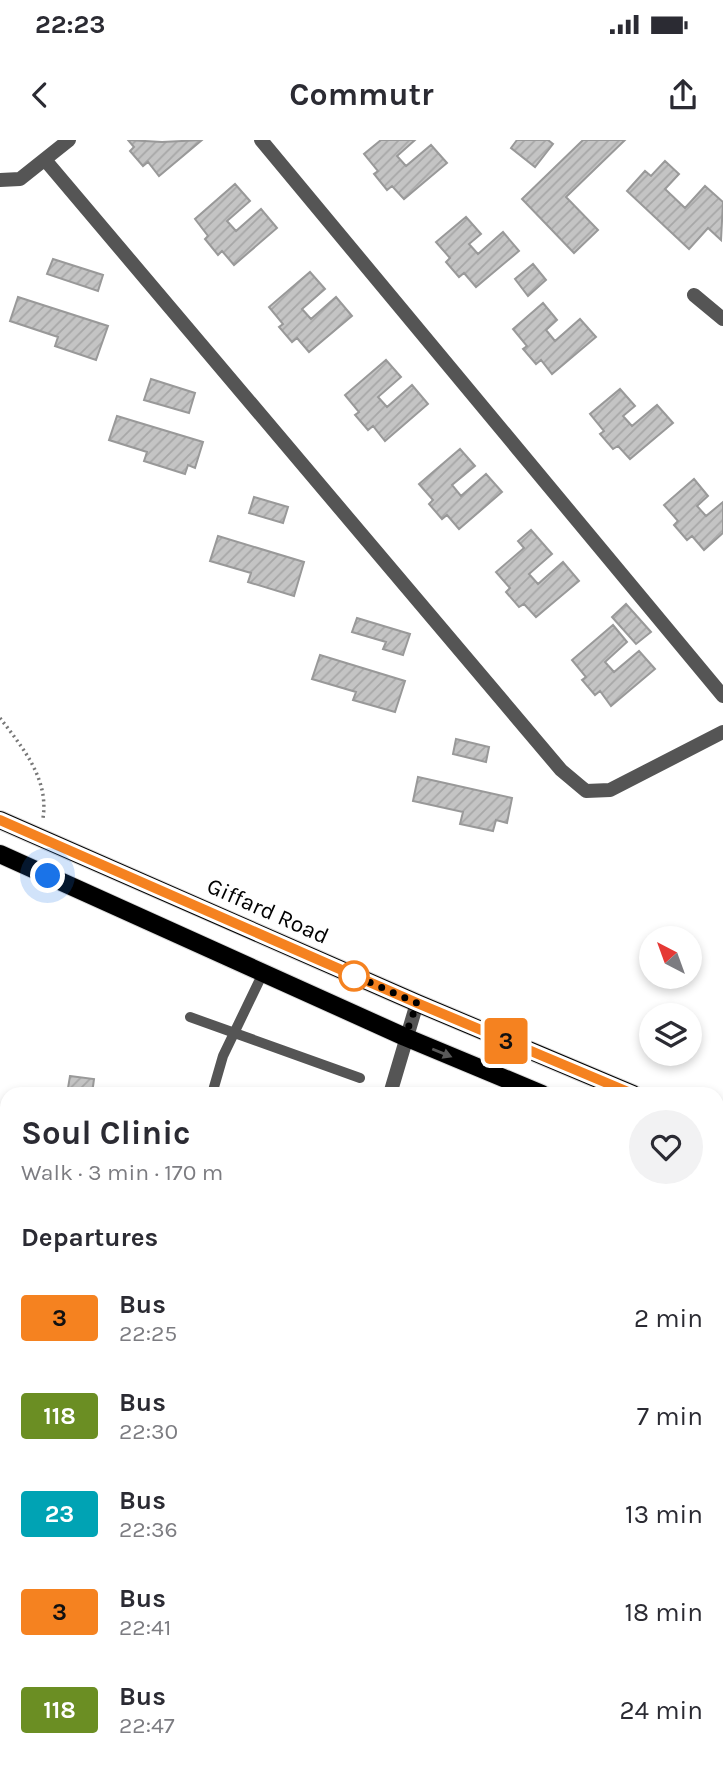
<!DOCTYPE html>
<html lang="en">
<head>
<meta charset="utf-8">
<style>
	body { margin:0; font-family:Karla,sans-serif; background:#f2f2f3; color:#2b2b33; height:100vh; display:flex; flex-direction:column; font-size:26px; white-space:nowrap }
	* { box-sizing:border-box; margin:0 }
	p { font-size:23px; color:#7c7c81 }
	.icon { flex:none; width:38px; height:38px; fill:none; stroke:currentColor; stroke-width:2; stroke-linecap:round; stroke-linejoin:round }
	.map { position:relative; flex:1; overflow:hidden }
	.details { position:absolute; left:0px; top:947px; width:724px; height:688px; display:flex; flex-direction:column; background:#fff; border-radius:21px 21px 0 0; box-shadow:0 4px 10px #0003 }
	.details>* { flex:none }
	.badge { padding:0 14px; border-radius:5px; font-size:24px; line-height:46px }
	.needle { width:46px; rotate:319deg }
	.tools { position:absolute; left:639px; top:786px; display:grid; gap:14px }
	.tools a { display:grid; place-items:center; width:63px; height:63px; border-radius:50%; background:#fff; box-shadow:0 4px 10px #0003; font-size:35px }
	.you { position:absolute; width:35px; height:35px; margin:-18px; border:5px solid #fff; border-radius:50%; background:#1a73e8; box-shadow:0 0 0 10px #1a73e833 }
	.map>.badge { position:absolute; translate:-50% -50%; box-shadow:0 0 0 4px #fff }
	h2 { padding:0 21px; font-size:26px; line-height:63px }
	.round { display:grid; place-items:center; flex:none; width:74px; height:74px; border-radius:37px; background:#f2f2f3 }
	.overview { display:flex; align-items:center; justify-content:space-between; height:119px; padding:0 21px }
	h1 { font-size:33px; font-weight:700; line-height:52px }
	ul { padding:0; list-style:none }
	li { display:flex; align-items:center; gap:21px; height:98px; padding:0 21px }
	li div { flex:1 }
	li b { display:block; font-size:26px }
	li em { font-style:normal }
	li .badge { min-width:77px; font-weight:700; text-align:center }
	.status { display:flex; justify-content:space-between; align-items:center; height:49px; padding:0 35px; background:#fff; direction:ltr }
	.status svg { height:19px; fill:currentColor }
	header { display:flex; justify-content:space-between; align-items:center; height:91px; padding:0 21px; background:#fff; font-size:32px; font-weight:700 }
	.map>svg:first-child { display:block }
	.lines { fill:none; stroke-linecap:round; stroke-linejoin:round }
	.stream { stroke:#a3a3a3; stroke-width:6 }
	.building { fill:url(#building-hatch); stroke:#999; stroke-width:2 }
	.primary-casing { stroke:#dbdbdb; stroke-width:20 }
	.path { stroke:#777; stroke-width:3.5; stroke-dasharray:2 3.5; stroke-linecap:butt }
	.lane { stroke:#555; stroke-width:10 }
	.street { stroke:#555; stroke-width:14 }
	.primary { stroke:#000; stroke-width:18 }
	.oneway { fill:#595959 }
	.line-casing { stroke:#fff; stroke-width:16 }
	.line { stroke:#f58220; stroke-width:10 }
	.walk { stroke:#000; stroke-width:7; stroke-dasharray:0 12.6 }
	.stop-dot { fill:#fff; stroke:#f58220; stroke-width:3.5 }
	.labels { text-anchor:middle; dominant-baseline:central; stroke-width:7; stroke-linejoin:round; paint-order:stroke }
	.street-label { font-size:23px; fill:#000; stroke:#fff }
</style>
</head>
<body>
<div class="status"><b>22:23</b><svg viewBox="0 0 49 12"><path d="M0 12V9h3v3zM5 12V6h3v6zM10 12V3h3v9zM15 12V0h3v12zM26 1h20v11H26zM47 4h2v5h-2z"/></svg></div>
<header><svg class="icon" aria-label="back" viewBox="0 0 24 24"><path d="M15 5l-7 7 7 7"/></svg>Commutr<svg class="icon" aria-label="share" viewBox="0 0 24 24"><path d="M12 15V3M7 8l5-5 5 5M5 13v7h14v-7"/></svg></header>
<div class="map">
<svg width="723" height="1634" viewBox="0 0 723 1634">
	<defs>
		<pattern id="building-hatch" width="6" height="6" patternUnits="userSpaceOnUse" patternTransform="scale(1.75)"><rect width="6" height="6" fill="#c4c4c4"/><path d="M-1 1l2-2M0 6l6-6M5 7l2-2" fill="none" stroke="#a7a7a7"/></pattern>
	</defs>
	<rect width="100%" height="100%" fill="#fff"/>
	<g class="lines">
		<!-- stream -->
		<path class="stream" d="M0,1188H7
			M718,1321L723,1323"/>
	</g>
	<!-- building -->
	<path class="building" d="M128,0L162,2L202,0L159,36L148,22L143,26L130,11L134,7Z
		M381,0H415L397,16L406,26L431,5L447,23L404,59L392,46L387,50L374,34L378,31L364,14Z
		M517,0H548L553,4L535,27L511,8Z
		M583,0H625L566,57L598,90L574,113L522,59Z
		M665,21L679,34L665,49L685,68L705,46L723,62L721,100L708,88L689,109L627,51L645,31L651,36Z
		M235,44L250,61L227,81L236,91L261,69L277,88L234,125L222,111L218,115L205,99L208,96L195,79Z
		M466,77L481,94L469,104L478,114L503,92L519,111L476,147L464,133L459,137L446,122L450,118L436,102Z
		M53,119L103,135L98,151L47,134Z
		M533,124L546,140L528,156L515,139Z
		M310,132L325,149L302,169L311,179L336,157L352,176L309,212L297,198L292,202L279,187L283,184L269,167Z
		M18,157L108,186L96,220L55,206L58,197L10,181Z
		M543,163L557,180L546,190L555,201L580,179L596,197L552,234L541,220L536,224L523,209L527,206L513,189Z
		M386,220L401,237L378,257L387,267L412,245L428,264L385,301L373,286L368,290L355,275L359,272L345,255Z
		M151,239L195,253L189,273L144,260Z
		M620,249L635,266L623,276L632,286L657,265L673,283L630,319L618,306L613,309L600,294L604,291L590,274Z
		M117,276L203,302L195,328L188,325L185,334L144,321L147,312L109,300Z
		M460,309L475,326L452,345L461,356L486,334L502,352L459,389L447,375L442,379L429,364L433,360L419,344Z
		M694,339L708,356L697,366L706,376L723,362V393L704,410L692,396L687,400L674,385L678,381L664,365Z
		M254,357L288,367L283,383L249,373Z
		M531,390L552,414L529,434L538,444L563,422L579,441L536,477L524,464L519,467L506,452L510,448L496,432L524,408L518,401Z
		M218,396L304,422L294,456L248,442L251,433L210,421Z
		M626,464L651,492L636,504L612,477Z
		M357,478L410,494L403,515L383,509L386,502L352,492Z
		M613,485L627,502L605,522L614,532L639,511L655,529L611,566L600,551L595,555L582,540L586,537L572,520Z
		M320,515L405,541L395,572L353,560L356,552L312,539Z
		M456,599L489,607L486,622L453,614Z
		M418,637L512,658L507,683L496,680L493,691L460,684L463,672L413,661Z
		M70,936L94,939L92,954H67Z
		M0,1428L7,1430V1476L0,1475Z
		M0,1606L7,1607L2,1634H0Z
		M90,1628H111L110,1634H89Z"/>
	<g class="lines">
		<defs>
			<path id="primary" d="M0,680L417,863L633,954
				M0,714L405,897L542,954
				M718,985L723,987
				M718,1022L723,1024"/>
		</defs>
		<!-- primary casing -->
		<use href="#primary" class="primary-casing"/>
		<!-- path -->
		<path class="path" d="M0,578C23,608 49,639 43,678"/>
		<!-- lane -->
		<path class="lane" d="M190,877L360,938
			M212,954L223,916L263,833"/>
		<!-- street -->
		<path class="street" d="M261,0L723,556
			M46,21L561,630L586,651L610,650L723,592
			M0,40L20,39L69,0
			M694,155L723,179
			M390,954L417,863
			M0,1073L7,1074
			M718,1084L723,1086
			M0,1252L7,1253
			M718,1438L723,1439
			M0,1586L7,1587
			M298,1634L299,1628"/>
		<!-- primary -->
		<use href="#primary" class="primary"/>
	</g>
	<!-- one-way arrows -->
	<defs><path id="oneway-solid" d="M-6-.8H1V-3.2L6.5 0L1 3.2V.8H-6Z" transform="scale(1.75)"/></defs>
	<use class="oneway" href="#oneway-solid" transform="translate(442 913) rotate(22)"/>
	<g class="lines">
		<defs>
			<path id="line" d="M0,680L417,863L633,954"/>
		</defs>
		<!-- line casing -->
		<use href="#line" class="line-casing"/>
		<!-- line -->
		<use href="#line" class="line"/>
		<!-- walk -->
		<path class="walk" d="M48,736L405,897L417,863L346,832L354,836"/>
	</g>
	<!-- markers -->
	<circle class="stop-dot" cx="354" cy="836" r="14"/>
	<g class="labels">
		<!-- street labels -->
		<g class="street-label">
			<text transform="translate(268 771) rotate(24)">Giffard Road</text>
		</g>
	</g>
</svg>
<div class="tools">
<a><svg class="needle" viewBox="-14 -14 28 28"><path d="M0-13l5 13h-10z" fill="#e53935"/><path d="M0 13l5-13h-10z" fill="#7c7c81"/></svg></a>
<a><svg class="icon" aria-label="layers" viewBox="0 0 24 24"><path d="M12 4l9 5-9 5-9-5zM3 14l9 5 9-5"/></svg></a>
</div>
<div class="you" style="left:48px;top:736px"></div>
<b class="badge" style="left:506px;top:901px;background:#f58220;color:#111">3</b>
<section class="details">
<div class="overview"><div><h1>Soul Clinic</h1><p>Walk · 3 min · 170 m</p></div><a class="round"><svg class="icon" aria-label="heart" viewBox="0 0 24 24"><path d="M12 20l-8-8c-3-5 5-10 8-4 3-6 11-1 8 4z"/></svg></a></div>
<h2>Departures</h2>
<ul>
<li><span class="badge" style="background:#f58220;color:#111">3</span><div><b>Bus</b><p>22:25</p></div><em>2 min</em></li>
<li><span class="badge" style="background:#6b8e23;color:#fff">118</span><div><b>Bus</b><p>22:30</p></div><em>7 min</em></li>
<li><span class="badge" style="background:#00a3b4;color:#fff">23</span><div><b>Bus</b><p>22:36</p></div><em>13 min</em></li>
<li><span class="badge" style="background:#f58220;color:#111">3</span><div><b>Bus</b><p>22:41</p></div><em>18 min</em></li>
<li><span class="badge" style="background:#6b8e23;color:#fff">118</span><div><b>Bus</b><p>22:47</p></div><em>24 min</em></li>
</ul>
</section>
</div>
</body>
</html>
